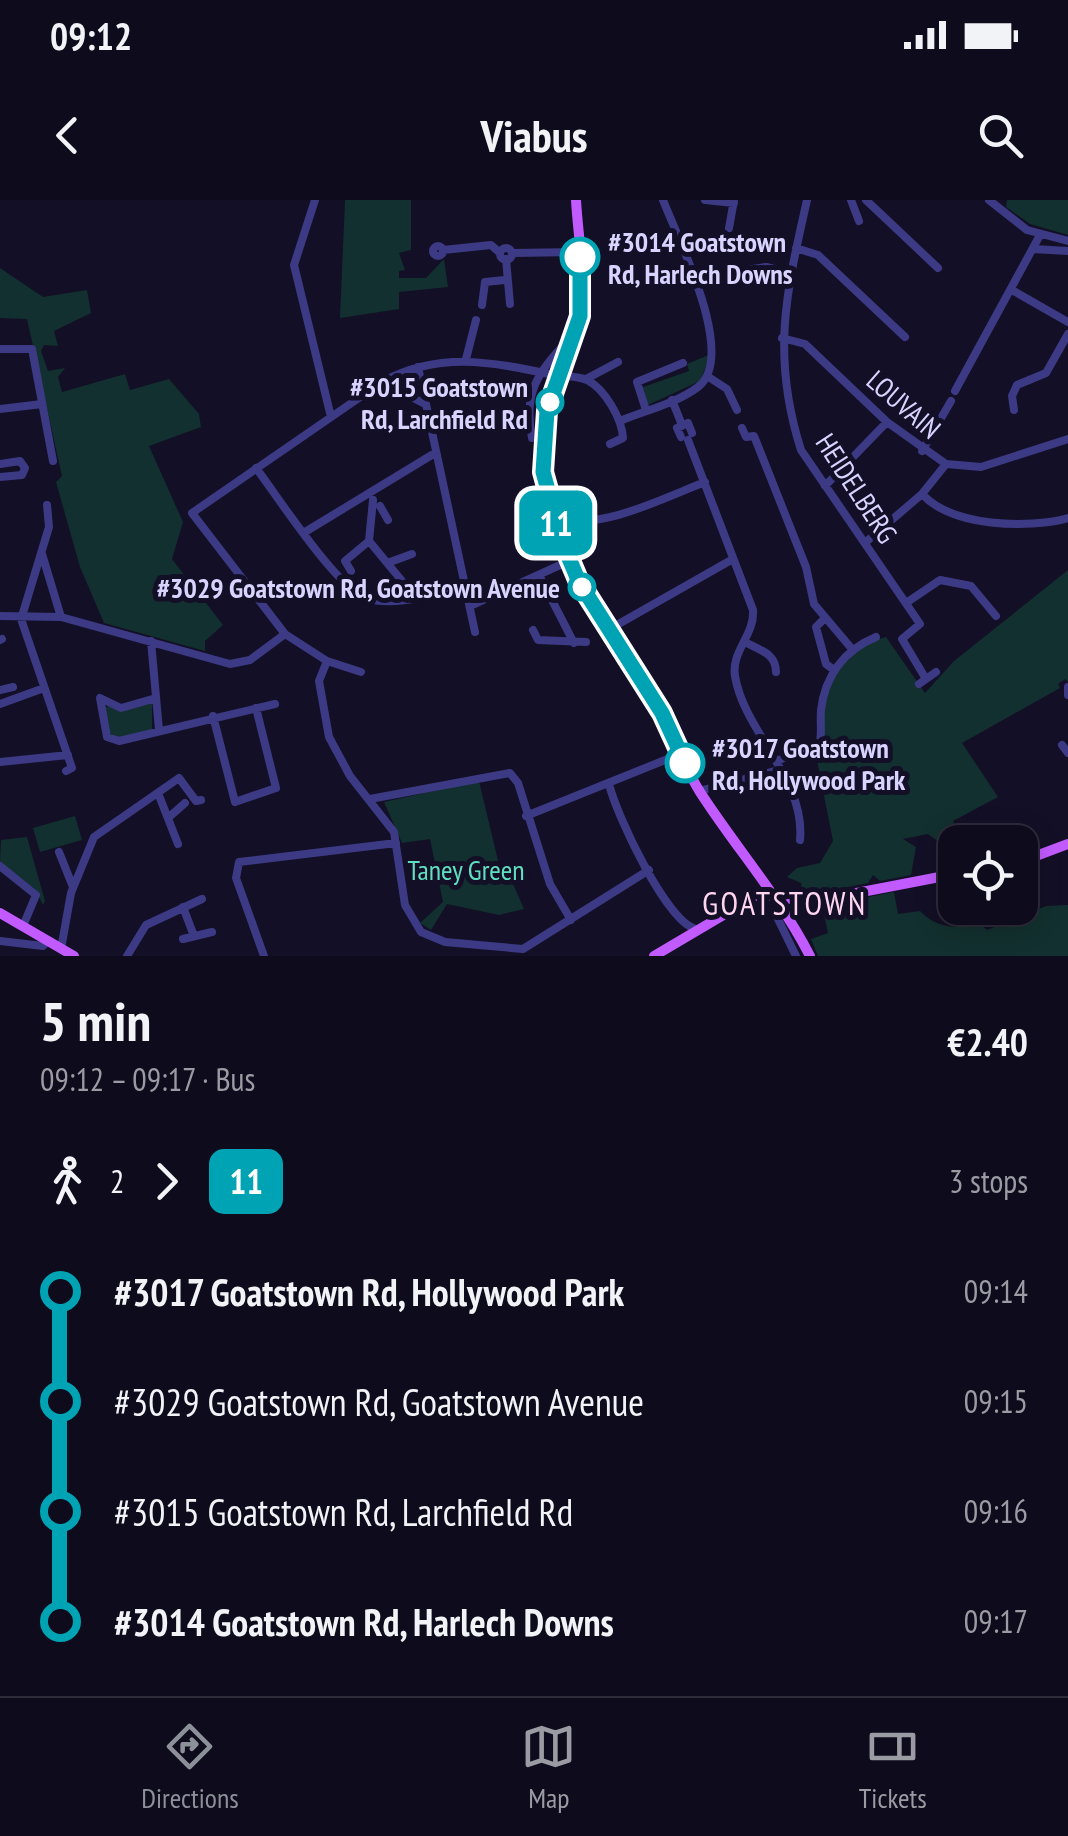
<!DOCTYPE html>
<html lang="en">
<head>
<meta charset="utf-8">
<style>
	body { margin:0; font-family:"PT Sans Narrow",sans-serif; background:#1c1929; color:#f1f3f6; height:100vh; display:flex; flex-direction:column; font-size:38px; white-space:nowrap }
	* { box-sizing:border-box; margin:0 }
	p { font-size:32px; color:#9b9ba3 }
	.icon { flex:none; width:55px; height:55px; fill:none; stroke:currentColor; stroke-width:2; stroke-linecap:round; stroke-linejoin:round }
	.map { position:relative; height:756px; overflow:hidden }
	.sheet { display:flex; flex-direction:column; background:#0e0b1c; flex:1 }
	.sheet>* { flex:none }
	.badge { padding:0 20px; border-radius:15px; font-size:35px; line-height:65px }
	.fabs { position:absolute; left:938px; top:625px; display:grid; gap:20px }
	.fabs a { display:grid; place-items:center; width:100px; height:100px; border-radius:20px; background:#0e0b1c; box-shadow:0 5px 25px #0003,0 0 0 2px #2e2b3b; font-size:50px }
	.map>.badge { position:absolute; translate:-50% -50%; box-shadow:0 0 0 5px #fff }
	.legs { display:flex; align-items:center; gap:15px; height:110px; padding:0 40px; font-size:32px }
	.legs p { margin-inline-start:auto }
	.headline { display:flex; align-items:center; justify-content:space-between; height:170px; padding:0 40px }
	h1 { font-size:55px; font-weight:700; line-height:75px }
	ul { padding:0 40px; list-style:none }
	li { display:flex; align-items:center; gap:35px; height:110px; font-size:38px }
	li i { display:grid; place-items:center; width:15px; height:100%; margin:0 12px; background:currentColor }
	li i::after { content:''; width:25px; height:25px; margin:-12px; border:8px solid; border-radius:50%; background:#0e0b1c }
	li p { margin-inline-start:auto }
	li:first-child i { background:linear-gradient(#0000 50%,currentColor 0) }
	li:last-child i { background:linear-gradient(currentColor 50%,#0000 0) }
	.status { display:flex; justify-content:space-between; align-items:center; height:70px; padding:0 50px; background:#0e0b1c; direction:ltr }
	.status svg { height:28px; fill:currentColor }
	header { display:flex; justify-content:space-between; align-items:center; height:130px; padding:0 40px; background:#0e0b1c; font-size:45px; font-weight:700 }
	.tab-bar { display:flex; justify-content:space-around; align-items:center; height:140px; border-top:2px solid #2e2b3b; background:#0e0b1c; font-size:28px; color:#9b9ba3 }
	.tab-bar a { display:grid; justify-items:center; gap:5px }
	.tab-bar .current { color:#8c9099 }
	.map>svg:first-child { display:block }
	.green { fill:#12302f }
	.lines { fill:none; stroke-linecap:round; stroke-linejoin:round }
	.minor { stroke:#3d3a85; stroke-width:8 }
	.major { stroke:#c25bff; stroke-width:10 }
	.line-1-casing { stroke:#fff; stroke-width:22 }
	.line-1 { stroke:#00a3b4; stroke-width:15 }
	.stop-1-dot { fill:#fff; stroke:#00a3b4; stroke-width:5 }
	.labels { text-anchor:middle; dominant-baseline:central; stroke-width:10; stroke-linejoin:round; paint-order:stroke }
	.stop-label { font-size:28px; font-weight:bold; fill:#d9d4ff; stroke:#130f26; text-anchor:start }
	.street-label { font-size:28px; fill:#d9d4ff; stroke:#130f26 }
	.park-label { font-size:28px; fill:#5fe0c0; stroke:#130f26 }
	.quarter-label { font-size:32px; letter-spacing:2.5px; fill:#ffd6f0; stroke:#130f26 }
</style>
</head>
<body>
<div class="status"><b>09:12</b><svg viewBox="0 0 49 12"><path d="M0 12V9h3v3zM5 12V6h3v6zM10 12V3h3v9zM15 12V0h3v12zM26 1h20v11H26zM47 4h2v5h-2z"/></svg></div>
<header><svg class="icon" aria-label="back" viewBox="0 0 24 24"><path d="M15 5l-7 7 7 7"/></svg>Viabus<svg class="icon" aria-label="search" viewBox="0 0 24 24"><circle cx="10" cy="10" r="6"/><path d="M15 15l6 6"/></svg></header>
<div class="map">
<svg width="1068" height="756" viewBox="0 0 1068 756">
	<rect width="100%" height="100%" fill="#130f26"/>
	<!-- green -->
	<path class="green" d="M345,0H411V50L399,53L405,70L399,71V78H426L444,59L448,87L399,92V109L340,118Z
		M1007,0H1068V35L1030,24L1006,7Z
		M0,68L43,97L87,90L91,113L54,131L58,146L44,145L41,151L48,171L65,168L58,177L62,192L125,174L130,190L169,179L199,214L201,227L149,246L183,322L172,359L223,425L205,441V451L104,423L80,367L56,282L62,276L27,119L0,118Z
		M711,154L700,181L648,205L643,187L689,171L687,164Z
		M1068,370V482L1065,479L1058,484L1060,488L962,543L998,597L953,621L957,631L953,641L939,642L928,634L903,639L916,647L911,675L880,681L873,675L868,683L803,696L801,683L787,677L797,668L820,663L833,641L815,550C828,537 822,530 823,513C826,476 851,447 886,437L925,493L954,461Z
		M152,502V530L117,539L109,536L102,510L105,507Z
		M479,581L500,669L507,670L524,709L499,715L447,704L431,730L420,723L443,702L430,639L402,643L384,602Z
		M75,616L82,640L40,652L33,628Z
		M27,637L45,701L43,705L35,689L0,662L1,640Z
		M894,692L898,714L920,711C937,729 958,729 980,724L987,730L1046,706L1068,705V756H818L811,739L828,733L822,706Z"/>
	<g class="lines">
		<!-- minor -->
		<path class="minor" d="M315,0L294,65L331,217
			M705,0L734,3
			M807,0C786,93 771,156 801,250L920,424L902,439L926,479
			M851,0L859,21
			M866,0L938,68
			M989,0L1027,30L1068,41
			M729,28L734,0
			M433 51a5 5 0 1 1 10 0a5 5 0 1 1-10 0Z
			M796,48L818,55L905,137
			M500 54a6 6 0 1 1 12 0a6 6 0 1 1-12 0Z
			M1033,49L1068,51
			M443,50L491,45L500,53
			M642,50L677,37
			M512,53L579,52
			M506,59L510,104
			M733,72L766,67L791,73
			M1012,90L1068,122
			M482,105L485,82L505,80
			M782,138L805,144L887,222L946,264L981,267L1068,239
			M0,149H32L53,261
			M466,159L476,120
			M418,167L475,432
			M707,176L727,189L737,210
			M586,179L618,162
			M382,182L425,204
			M955,191L1040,35
			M672,200L682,225
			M0,209L42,204
			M646,210L637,182L683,163
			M1014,210L1012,196L1017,185L1046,173L1068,134
			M620,221C644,211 677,203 698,187C738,156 678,39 663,0
			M742,228L746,237L754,236L806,367L814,404L852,449
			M681,237L677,228L688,223L692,233
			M532,238C524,198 534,177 561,148
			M688,240L753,410C755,435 731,451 735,476C744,532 806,579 800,640
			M922,251L951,201
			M0,264L20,261L25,268L22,275L0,277
			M256,268C278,297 336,387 366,398C396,408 435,393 465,387
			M825,286L887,222
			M922,294C952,327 1028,329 1068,318
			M373,300L369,341L402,381
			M380,306L388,320
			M555,317L565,314C590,336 675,293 705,282
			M305,332L435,253
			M866,342L922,294L946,264
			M42,354L61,417
			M390,362L412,354
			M351,371L345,361L369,341
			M540,377L574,443
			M906,403L940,380L971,386L996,416
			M470,406L569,361
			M0,416L61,417L230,464L250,460L285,434
			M20,416L72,568L66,571
			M22,416L49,327L47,305
			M823,420L816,427L826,464L834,470
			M533,430L538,440L586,442
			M608,430L733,359
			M0,440L2,439
			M151,441L159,530
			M745,442C759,450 776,453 776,472
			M327,461L319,481L329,537L350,576L394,632L405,705L421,732L445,742L523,749L649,670
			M361,472L327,461L285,434L192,313L382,182C437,152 490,161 549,174C561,177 576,175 587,180C605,189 622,219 623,238L610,244
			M919,484L936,472
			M1068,487V495
			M0,490L13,487
			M156,498L121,508L100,498L107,537L119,541L275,504
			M0,504L44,488
			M213,516L235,602L276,588L256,508
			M1062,545L1068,553
			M777,561L820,542C822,531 820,521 821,510C825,476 844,450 876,437
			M0,562L68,555
			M609,584C616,614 667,723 696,729
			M699,591L779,570
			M158,593L178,644
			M370,599L510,573L518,583L550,684L571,720
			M526,616L680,554
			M168,618L185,603
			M59,652L73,687
			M0,666L36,695L23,726
			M183,707L194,736
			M776,715L796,756
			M183,739L212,732
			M0,741L43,746L48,741
			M61,749L71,693L94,637L179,578L196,601L201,600
			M127,756L146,725L202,699
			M264,756L236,678L239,662L396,643"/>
		<!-- major -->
		<path class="major" d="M576,0C578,37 586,77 581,114C572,167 537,210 542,267C551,351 602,415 644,485C666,519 679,558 700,592C736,648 780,697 810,756
			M1020,662L1068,644
			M0,713L74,756
			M654,756L759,694L810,702L955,674"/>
	</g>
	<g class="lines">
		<defs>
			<path id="line-1" d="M580,57V116L547,211L543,272L563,344L579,382L662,513L685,563"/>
		</defs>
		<!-- line-1 casing -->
		<use href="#line-1" class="line-1-casing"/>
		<!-- line-1 -->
		<use href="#line-1" class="line-1"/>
	</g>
	<!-- markers -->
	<g class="stop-1-dot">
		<circle cx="580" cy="57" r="18"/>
		<circle cx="550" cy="202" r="12"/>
		<circle cx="582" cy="387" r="12"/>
		<circle cx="685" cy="563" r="18"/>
	</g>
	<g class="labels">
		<!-- stop labels -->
		<g class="stop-label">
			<text x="608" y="41">#3014 Goatstown<tspan x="608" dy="32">Rd, Harlech Downs</tspan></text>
			<text x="528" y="186" text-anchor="end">#3015 Goatstown<tspan x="528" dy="32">Rd, Larchfield Rd</tspan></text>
			<text x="560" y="387" text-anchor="end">#3029 Goatstown Rd, Goatstown Avenue</text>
			<text x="712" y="547">#3017 Goatstown<tspan x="712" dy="32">Rd, Hollywood Park</tspan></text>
		</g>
		<!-- street labels -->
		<g class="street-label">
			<text transform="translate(904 204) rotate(41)">LOUVAIN</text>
			<text transform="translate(857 288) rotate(57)">HEIDELBERG</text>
		</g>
		<!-- park labels -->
		<g class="park-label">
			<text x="466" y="669">Taney Green</text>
		</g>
		<!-- quarter labels -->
		<g class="quarter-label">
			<text x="785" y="703">GOATSTOWN</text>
		</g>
	</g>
</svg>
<div class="fabs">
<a><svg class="icon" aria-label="locate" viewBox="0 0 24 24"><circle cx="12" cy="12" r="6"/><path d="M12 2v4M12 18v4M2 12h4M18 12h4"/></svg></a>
</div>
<b class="badge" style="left:556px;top:323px;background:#00a3b4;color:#fff">11</b>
</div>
<section class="sheet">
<div class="headline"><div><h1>5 min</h1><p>09:12 – 09:17 · Bus</p></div><b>€2.40</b></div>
<div class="legs"><svg class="icon" aria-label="walk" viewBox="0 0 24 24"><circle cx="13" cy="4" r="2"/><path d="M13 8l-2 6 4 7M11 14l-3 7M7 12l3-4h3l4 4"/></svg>2<svg class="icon" aria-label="forward" viewBox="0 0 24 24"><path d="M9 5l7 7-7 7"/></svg><b class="badge" style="background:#00a3b4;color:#fff">11</b><p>3 stops</p></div>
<ul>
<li><i style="color:#00a3b4"></i><b>#3017 Goatstown Rd, Hollywood Park</b><p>09:14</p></li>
<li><i style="color:#00a3b4"></i><span>#3029 Goatstown Rd, Goatstown Avenue</span><p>09:15</p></li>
<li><i style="color:#00a3b4"></i><span>#3015 Goatstown Rd, Larchfield Rd</span><p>09:16</p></li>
<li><i style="color:#00a3b4"></i><b>#3014 Goatstown Rd, Harlech Downs</b><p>09:17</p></li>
</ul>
</section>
<nav class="tab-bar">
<a class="current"><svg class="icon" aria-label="directions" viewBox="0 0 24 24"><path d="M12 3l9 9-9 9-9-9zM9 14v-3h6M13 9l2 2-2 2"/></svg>Directions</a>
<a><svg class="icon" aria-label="map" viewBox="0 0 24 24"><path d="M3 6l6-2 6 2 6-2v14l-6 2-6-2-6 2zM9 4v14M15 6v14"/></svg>Map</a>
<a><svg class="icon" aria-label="tickets" viewBox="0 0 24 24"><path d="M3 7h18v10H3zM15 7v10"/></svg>Tickets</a>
</nav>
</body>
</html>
